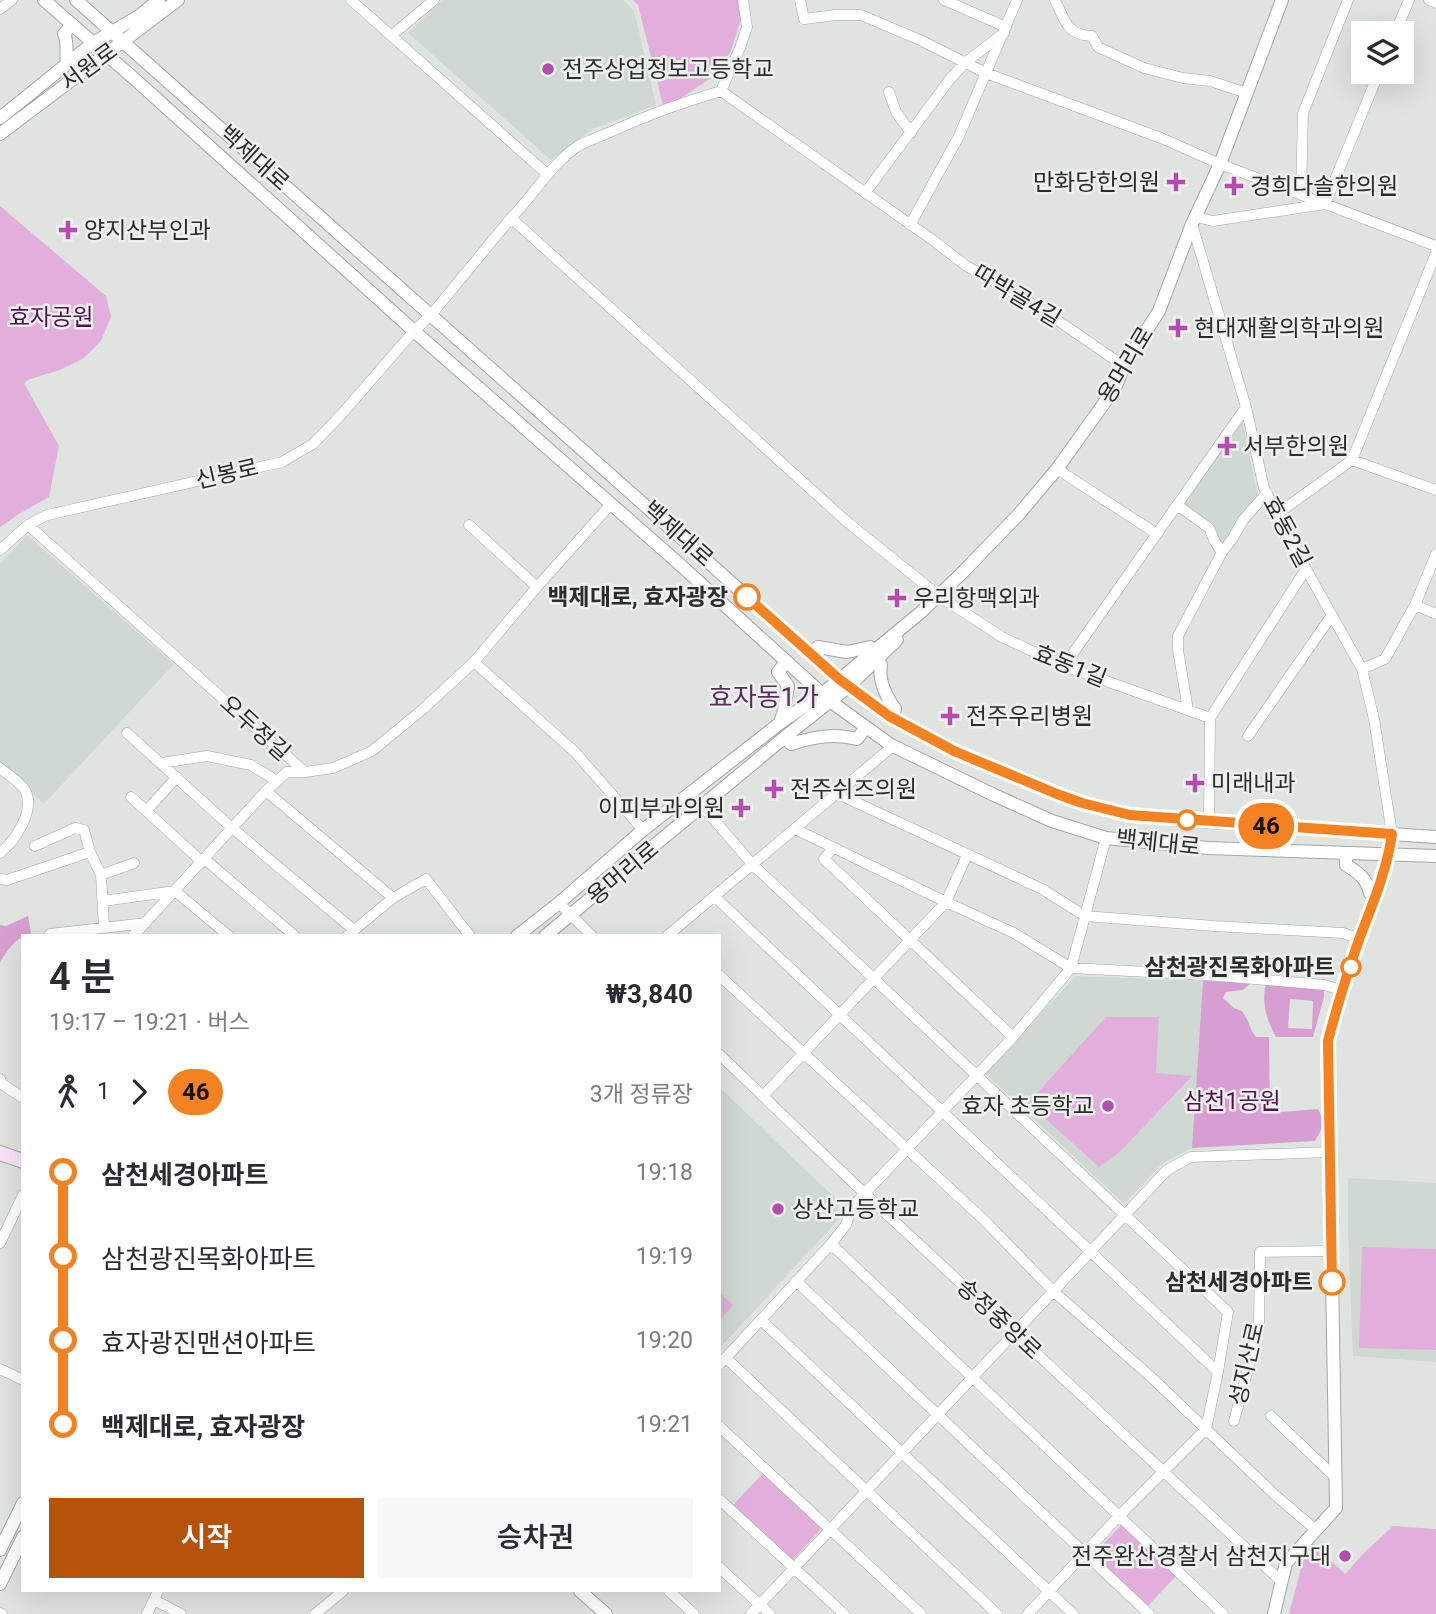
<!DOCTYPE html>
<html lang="ko">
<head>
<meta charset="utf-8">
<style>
	body { margin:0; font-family:Roboto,"Noto Sans KR",sans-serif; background:#f7f7f7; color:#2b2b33; height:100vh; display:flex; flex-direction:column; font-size:26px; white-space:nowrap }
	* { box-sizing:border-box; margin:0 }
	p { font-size:23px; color:#7c7c81 }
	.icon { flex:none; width:38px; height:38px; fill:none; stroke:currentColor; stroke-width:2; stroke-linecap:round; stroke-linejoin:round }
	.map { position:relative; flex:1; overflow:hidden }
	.side { position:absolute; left:21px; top:934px; width:700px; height:658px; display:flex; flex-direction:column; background:#fff; border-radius:0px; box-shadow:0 7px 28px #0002 }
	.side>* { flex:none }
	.badge { padding:0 14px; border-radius:23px; font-size:24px; line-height:46px }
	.fabs { position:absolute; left:1351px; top:21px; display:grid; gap:14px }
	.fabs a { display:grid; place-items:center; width:63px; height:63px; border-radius:0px; background:#fff; box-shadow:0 7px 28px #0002; font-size:35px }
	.map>.badge { position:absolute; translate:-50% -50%; box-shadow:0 0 0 4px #fff }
	.legs { display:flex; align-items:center; gap:10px; height:77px; padding:0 28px; font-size:23px }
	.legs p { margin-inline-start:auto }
	.overview { display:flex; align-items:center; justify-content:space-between; height:119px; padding:0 28px }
	h1 { font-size:38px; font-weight:600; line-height:52px }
	.primary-button { display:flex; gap:14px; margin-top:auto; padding:14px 28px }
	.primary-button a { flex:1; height:80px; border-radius:0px; background:#b45309; color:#fff; font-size:28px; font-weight:600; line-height:80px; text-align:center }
	.primary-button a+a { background:#f7f7f7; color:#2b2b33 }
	ul { padding:0 28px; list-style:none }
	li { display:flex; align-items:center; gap:24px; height:84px; font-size:26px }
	li i { display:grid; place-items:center; width:10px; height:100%; margin:0 9px; background:currentColor }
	li i::after { content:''; width:18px; height:18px; margin:-9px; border:5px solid; border-radius:50%; background:#fff }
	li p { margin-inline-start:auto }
	li:first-child i { background:linear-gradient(#0000 50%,currentColor 0) }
	li:last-child i { background:linear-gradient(currentColor 50%,#0000 0) }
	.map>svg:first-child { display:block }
	.built { fill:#d0d9d1 }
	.green { fill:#e2afdd }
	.forest { fill:#d79fd1; fill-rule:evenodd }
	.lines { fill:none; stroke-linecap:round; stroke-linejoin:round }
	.minor-casing { stroke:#a3a6a3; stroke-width:11 }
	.tertiary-casing { stroke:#a3a6a3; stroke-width:14 }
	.secondary-casing { stroke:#a3a6a3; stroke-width:16 }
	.minor { stroke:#fff; stroke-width:10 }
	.tertiary { stroke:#fff; stroke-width:12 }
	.secondary { stroke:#fae3f8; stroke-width:14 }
	.line-1-casing { stroke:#fff; stroke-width:16 }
	.line-1 { stroke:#f58220; stroke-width:10 }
	.poi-dot { fill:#b54caf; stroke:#edf1ed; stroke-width:2.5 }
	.stop-1-dot { fill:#fff; stroke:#f58220; stroke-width:3.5 }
	.labels { text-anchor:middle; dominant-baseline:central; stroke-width:5; stroke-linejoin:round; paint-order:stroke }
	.street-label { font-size:23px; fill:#2b2c2b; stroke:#edf1ed }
	.poi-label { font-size:23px; fill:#2b2c2b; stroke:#edf1ed; text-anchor:start }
	.park-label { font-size:23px; fill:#531150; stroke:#edf1ed }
	.stop-label { font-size:23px; font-weight:bold; fill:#2b2c2b; stroke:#edf1ed; text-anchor:end }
	.quarter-label { font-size:26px; fill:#5d2a5a; stroke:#edf1ed }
</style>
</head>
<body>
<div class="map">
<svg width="1436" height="1614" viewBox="0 0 1436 1614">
	<rect width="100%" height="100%" fill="#e0e4e0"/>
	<!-- built -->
	<path class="built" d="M442,0H623L634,10L656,105L593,129L551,160L408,33Z
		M1236,423H1243L1258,498L1225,545L1179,505Z
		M27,535L174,664L44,804L0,763V564Z
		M1076,976L1203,981L1192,1148L1163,1163L1124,1204L985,1073Z
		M719,1087L836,1199L839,1219L719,1349Z
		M1348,1178L1436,1183V1362L1353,1356L1348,1234Z"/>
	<!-- green -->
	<path class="green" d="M633,0H738L741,19L731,51L716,75L681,98L663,105L638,5Z
		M0,206L106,296L111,317L101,341L84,358L60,370L30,379L24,383L59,446L49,497L19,514L0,527Z
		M1106,1017H1159L1156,1073L1192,1076L1120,1152L1099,1167L1028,1103Z
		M1362,1247L1436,1249V1350L1359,1348Z
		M719,1292L733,1305L719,1321Z
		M764,1472L823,1527L793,1560L733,1505Z
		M1122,1524L1177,1575L1146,1608L1091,1557Z
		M1393,1526L1436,1529V1614H1289L1302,1564L1313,1543L1345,1574L1363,1554Z"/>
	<!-- forest -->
	<path class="forest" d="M28,916L31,934C15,937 9,949 0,962V925L6,926Z
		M1203,981L1252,982L1243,990L1226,992L1223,998L1234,1008L1242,1011L1247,1019L1252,1031L1256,1037H1269L1270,1113L1318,1109C1325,1122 1323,1128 1315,1141L1192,1148Z
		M1266,984L1324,989V997L1313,1037H1276C1267,1021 1261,1003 1266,984ZM1290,999L1313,1001L1312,1029L1288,1028Z"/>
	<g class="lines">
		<defs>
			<path id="minor" d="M351,0L547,174
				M800,0L804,19L836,15H861L920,40L986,73L1161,138L1220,164L1436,246
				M944,0L1006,27
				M1055,0C1065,20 1066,35 1092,36L1098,47L1144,68L1183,78L1210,81L1247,93
				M1429,0L1436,3
				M0,9L12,0
				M1395,33L1409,0
				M392,35L434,0
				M721,91L934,241L965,265L1041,309L1124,366
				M889,92L896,112L911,133
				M865,193L950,79L966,62L1004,33
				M1301,194L1303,113L1348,0
				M1196,217L1213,221L1325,204L1379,72
				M511,218L846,521L939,596L1002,637L1064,666L1210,718
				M1192,224L1246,407L1264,488L1306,569L1362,669L1374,719L1392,834
				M910,225L959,136L1017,0
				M1352,460L1436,490
				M1057,469L1157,534
				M1177,505L1209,528L1215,542L1222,552L1178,636V650L1188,710
				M1277,514L1352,460L1436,253
				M28,525L305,772H287L266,791L393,898L426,879L470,936
				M469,525L537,587
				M0,550L28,525L47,515L282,462L313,444L340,416L414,331L431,315L511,218C533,196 553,162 578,146C588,141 599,137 608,133C645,116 683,102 721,91L740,48L747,27L743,0
				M1222,552L1233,538L1243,520L1267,493
				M1415,605L1436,614
				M474,662L575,752L643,830
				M1064,666L1246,407
				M1362,669L1385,659L1415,605L1436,554
				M127,733L232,828L354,930
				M1248,736L1332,615
				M161,763L207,756L251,765L277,781
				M0,768C6,773 22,784 25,790C36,810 15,841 0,853
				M305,772L333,768L372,751L423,709L474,662L537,587L611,504
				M838,794L1042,889L1085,916L1214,926L1343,933L1360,939
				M131,797L201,861L208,862L295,936
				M703,807L753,865L1228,1312L1218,1372L1206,1429L1119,1516L1028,1614
				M146,811L177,777
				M1209,822L1210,718L1306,569
				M795,829L946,902L1014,933L1071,968L1207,975L1325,985L1343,991
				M35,846L75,828L84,830L90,852L101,875L104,927
				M833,848L824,859L1013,1037
				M101,875L134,863
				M0,879L7,880L90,852
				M715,897L1218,1372
				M103,901L175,891L229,936
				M559,903L592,936
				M50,934L146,923
				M133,936L266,791
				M347,936L393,898
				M667,936L893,746
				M719,975L984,1220L1053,1291L1150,1376L1275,1495L1316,1530
				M719,1054L864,1193L1282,1582
				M0,1079L2,1084L23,1098
				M763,1096L946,902L967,855
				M0,1243L23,1195
				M831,1244L1223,1614
				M796,1281L1149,1614
				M761,1320L1073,1614
				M726,1358L997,1614
				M719,1365L831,1244L846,1225L851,1208L1013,1037L1071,968L1106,838
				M0,1369L23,1380
				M1271,1416L1336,1478
				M1234,1421L1259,1327L1260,1252L1332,1251
				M719,1426L921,1614
				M719,1499L844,1614
				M719,1567L770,1614
				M669,1591L694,1614
				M154,1600L181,1614
				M0,1613L2,1614
				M147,1614L158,1591
				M315,1614L343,1591
				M751,1614L1167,1170L1191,1157L1330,1152"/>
			<path id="tertiary" d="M44,0L138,82L414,331L676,561L830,701L891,745L994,795L1052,821L1106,838L1208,848L1436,856
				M76,0L650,510L839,679L889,716L954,751L1057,794L1082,803L1130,815L1209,822L1436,837
				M67,64C65,52 69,45 64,34L72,24
				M0,118L93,43L139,16L159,0
				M0,134L178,0
				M811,653L818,647L847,652L870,647L874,651
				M877,660L881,665C878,681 886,696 895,709L889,716
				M780,723L784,710L788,686L778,672L786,662
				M785,737L791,744C813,737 834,733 857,739L866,727
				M1346,853V865C1358,872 1367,879 1370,893L1377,895
				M517,936L559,903L643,830L780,723L822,694L920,613L963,572L1019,514L1057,469L1115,388L1124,366L1159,311L1192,224L1220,164L1282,0
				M545,936L785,737L848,687L897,640
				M0,1550L23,1503
				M0,1584L23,1537
				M580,1591L606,1614
				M1274,1614L1286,1563L1336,1508L1328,1041C1337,1006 1348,971 1360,937C1373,903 1387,870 1392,834"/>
			<path id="secondary" d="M0,1153L23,1161"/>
		</defs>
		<!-- minor casing -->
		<use href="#minor" class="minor-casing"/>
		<!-- tertiary casing -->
		<use href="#tertiary" class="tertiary-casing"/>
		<!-- secondary casing -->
		<use href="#secondary" class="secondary-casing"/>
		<!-- minor -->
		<use href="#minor" class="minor"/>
		<!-- tertiary -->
		<use href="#tertiary" class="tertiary"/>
		<!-- secondary -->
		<use href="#secondary" class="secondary"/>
	</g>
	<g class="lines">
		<defs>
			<path id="line-1" d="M747,597L839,679L889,716L954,751L1057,794L1082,803L1130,815L1392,834C1387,870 1373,903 1360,937C1348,971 1337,1006 1328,1041L1332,1282"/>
		</defs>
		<!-- line-1 casing -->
		<use href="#line-1" class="line-1-casing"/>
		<!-- line-1 -->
		<use href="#line-1" class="line-1"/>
	</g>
	<!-- markers -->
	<g class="poi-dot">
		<circle cx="548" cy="69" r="7"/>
		<path d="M1172.5 171.5h7v7h7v7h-7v7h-7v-7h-7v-7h7z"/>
		<path d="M1230.5 175.5h7v7h7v7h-7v7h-7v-7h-7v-7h7z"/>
		<path d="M64.5 219.5h7v7h7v7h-7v7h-7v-7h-7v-7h7z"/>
		<path d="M1174.5 317.5h7v7h7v7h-7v7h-7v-7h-7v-7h7z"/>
		<path d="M1223.5 435.5h7v7h7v7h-7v7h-7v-7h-7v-7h7z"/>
		<path d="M893.5 587.5h7v7h7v7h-7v7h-7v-7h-7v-7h7z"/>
		<path d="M946.5 705.5h7v7h7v7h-7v7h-7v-7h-7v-7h7z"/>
		<path d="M1191.5 772.5h7v7h7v7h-7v7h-7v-7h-7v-7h7z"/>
		<path d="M770.5 778.5h7v7h7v7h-7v7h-7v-7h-7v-7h7z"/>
		<path d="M737.5 797.5h7v7h7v7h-7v7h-7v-7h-7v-7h7z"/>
		<circle cx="1108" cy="1106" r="7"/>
		<circle cx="778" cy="1209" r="7"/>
		<circle cx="1345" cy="1556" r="7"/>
	</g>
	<g class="stop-1-dot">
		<circle cx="747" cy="597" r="12"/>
		<circle cx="1187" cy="820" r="9"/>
		<circle cx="1351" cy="967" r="9"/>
		<circle cx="1332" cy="1282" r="12"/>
	</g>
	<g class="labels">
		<!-- street labels -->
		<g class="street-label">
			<text transform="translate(89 67) rotate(-36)">서원로</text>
			<text transform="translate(254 158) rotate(42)">백제대로</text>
			<text transform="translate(1017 296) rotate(31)">따박골4길</text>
			<text transform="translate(1126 365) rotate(-59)">용머리로</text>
			<text transform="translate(227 474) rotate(-13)">신봉로</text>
			<text transform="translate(1287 532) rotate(62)">효동2길</text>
			<text transform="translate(678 534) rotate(42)">백제대로</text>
			<text transform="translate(1070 666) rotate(22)">효동1길</text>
			<text transform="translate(255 728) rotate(42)">오두정길</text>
			<text transform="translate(1158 843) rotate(6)">백제대로</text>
			<text transform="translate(623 873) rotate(-40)">용머리로</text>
			<text transform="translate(999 1319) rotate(43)">송정중앙로</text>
			<text transform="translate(1247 1364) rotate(-77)">성지산로</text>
		</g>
		<!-- poi labels -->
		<g class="poi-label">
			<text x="562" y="69">전주상업정보고등학교</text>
			<text x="1160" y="182" text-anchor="end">만화당한의원</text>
			<text x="1250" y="186">경희다솔한의원</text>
			<text x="84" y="230">양지산부인과</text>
			<text x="1194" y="328">현대재활의학과의원</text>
			<text x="1243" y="446">서부한의원</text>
			<text x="913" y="598">우리항맥외과</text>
			<text x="966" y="716">전주우리병원</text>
			<text x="1211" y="783">미래내과</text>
			<text x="790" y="789">전주쉬즈의원</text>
			<text x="725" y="808" text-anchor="end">이피부과의원</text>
			<text x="1094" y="1106" text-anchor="end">효자 초등학교</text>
			<text x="792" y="1209">상산고등학교</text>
			<text x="1331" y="1556" text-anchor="end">전주완산경찰서 삼천지구대</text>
		</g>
		<!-- park labels -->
		<g class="park-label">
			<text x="51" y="317">효자공원</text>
			<text x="1232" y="1101">삼천1공원</text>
		</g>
		<!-- stop labels -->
		<g class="stop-label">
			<text x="728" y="597">백제대로, 효자광장</text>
			<text x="1335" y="967">삼천광진목화아파트</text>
			<text x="1313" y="1282">삼천세경아파트</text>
		</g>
		<!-- quarter labels -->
		<g class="quarter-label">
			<text x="764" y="697">효자동1가</text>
		</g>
	</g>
</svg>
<div class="fabs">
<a><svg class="icon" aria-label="layers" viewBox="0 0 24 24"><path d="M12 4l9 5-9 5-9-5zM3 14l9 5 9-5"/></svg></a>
</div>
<b class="badge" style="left:1266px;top:826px;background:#f58220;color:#111">46</b>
<section class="side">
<div class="overview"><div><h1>4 분</h1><p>19:17 – 19:21 · 버스</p></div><b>₩3,840</b></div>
<div class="legs"><svg class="icon" aria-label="walk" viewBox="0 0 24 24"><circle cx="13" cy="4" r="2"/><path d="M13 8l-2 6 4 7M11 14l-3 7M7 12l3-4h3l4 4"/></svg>1<svg class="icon" aria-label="forward" viewBox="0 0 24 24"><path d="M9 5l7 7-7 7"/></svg><b class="badge" style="background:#f58220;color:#111">46</b><p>3개 정류장</p></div>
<ul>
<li><i style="color:#f58220"></i><b>삼천세경아파트</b><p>19:18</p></li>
<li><i style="color:#f58220"></i><span>삼천광진목화아파트</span><p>19:19</p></li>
<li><i style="color:#f58220"></i><span>효자광진맨션아파트</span><p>19:20</p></li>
<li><i style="color:#f58220"></i><b>백제대로, 효자광장</b><p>19:21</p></li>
</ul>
<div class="primary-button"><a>시작</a><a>승차권</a></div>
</section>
</div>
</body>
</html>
